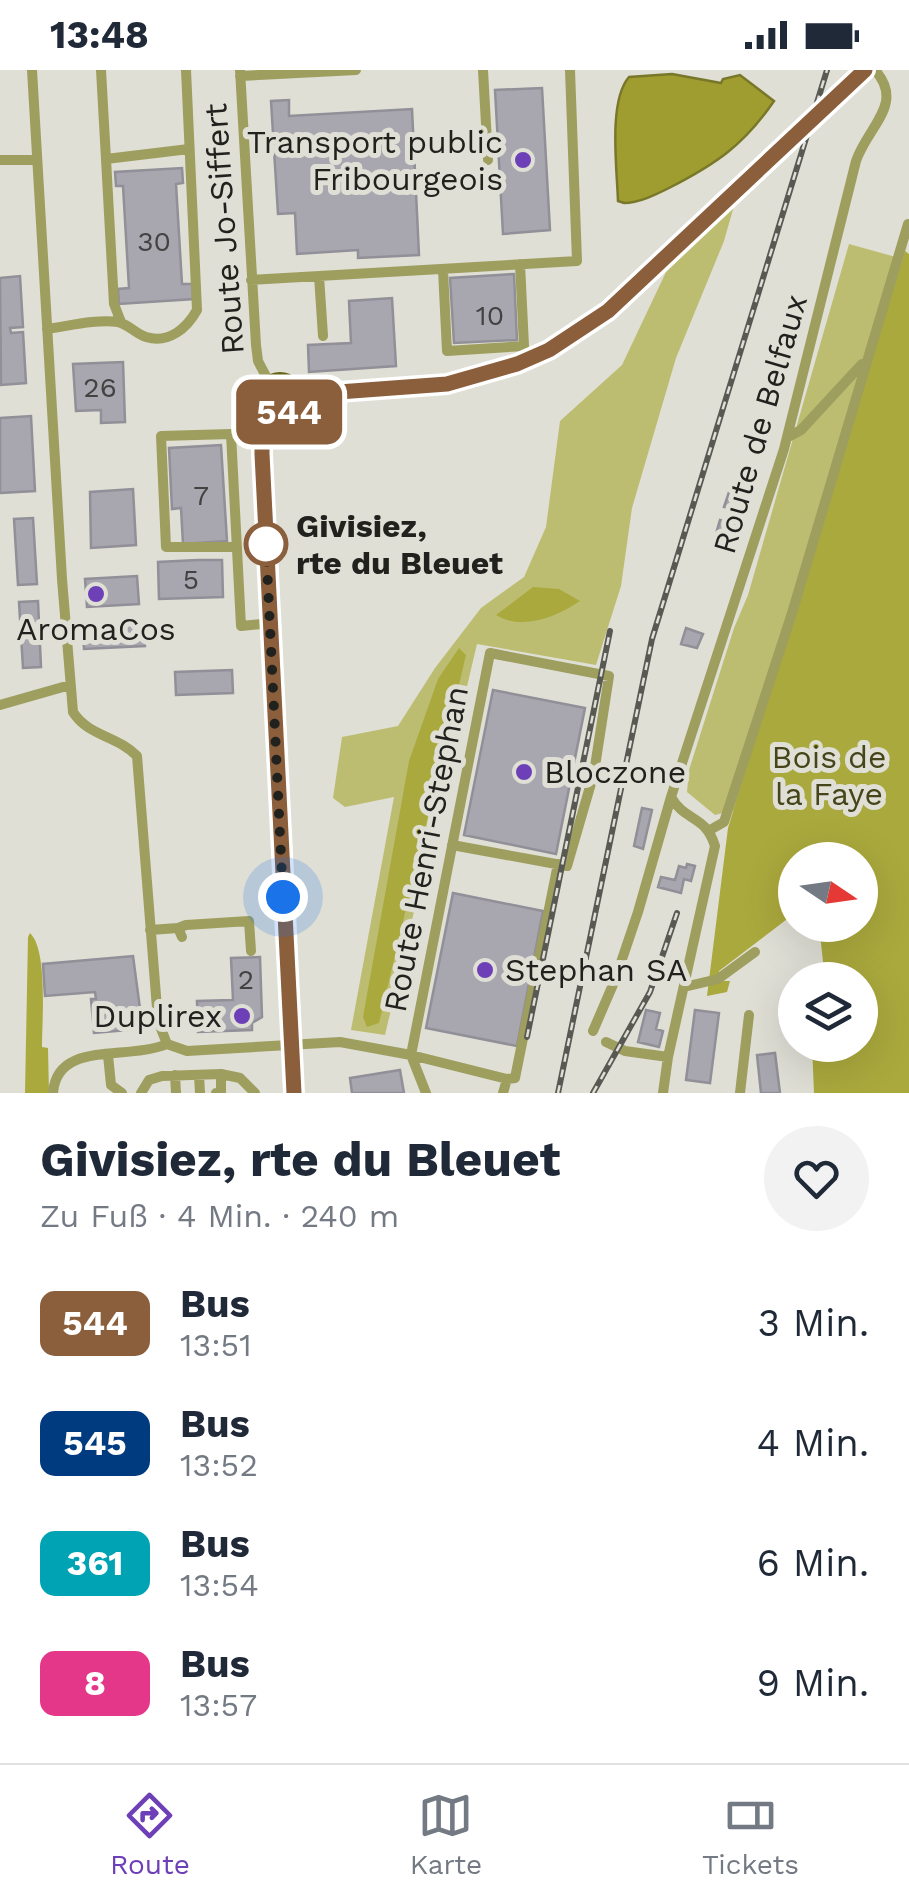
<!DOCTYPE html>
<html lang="de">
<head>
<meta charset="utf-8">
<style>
	body { margin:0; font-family:"Work Sans",sans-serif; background:#f2f2f3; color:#1f2937; height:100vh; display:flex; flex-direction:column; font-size:38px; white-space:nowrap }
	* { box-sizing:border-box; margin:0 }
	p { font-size:32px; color:#747a83 }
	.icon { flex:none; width:55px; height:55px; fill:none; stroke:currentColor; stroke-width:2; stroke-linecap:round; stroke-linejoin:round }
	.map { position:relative; height:1023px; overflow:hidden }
	.sheet { display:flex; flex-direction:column; background:#fff; flex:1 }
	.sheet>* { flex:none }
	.badge { padding:0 20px; border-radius:15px; font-size:35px; line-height:65px }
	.needle { width:65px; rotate:103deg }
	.fabs { position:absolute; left:778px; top:772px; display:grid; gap:20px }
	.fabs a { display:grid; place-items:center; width:100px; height:100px; border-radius:50%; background:#fff; box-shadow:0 10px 40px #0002; font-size:50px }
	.you { position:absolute; width:50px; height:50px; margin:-25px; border:8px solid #fff; border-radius:50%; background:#1a73e8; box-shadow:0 0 0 15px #1a73e833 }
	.map>.badge { position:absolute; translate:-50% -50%; box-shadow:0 0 0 5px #fff }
	.round { display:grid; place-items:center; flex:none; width:105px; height:105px; border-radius:52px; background:#f2f2f3 }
	.overview { display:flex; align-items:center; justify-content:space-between; height:170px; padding:0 40px }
	h1 { font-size:48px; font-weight:700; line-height:75px }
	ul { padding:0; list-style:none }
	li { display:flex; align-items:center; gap:30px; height:120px; padding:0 40px }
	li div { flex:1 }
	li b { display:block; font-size:38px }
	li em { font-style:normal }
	li .badge { min-width:110px; font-weight:700; text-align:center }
	.status { display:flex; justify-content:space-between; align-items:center; height:70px; padding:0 50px; background:#fff; direction:ltr }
	.status svg { height:28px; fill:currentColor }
	.tab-bar { display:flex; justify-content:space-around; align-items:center; height:140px; border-top:2px solid #e0e1e3; background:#fff; font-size:28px; color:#747a83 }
	.tab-bar a { display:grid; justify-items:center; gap:5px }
	.tab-bar .selected { color:#6e40b8 }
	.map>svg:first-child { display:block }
	.green { fill:#bdbd72 }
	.forest { fill:#aaa93d }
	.water { fill:#9f9d2f; stroke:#79782a; stroke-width:2.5 }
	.building { fill:#a8a6ae; stroke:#918f97; stroke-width:2.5 }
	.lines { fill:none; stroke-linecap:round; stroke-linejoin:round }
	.minor { stroke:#9e9e5e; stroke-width:10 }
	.major { stroke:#656416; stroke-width:12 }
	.rail-casing { stroke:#595954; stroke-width:6 }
	.rail { stroke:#dfdfd6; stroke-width:2.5; stroke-dasharray:8; stroke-linecap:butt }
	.major-bridge { stroke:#656416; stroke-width:12 }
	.line-casing { stroke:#fff; stroke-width:22 }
	.line { stroke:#8b5e3c; stroke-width:15 }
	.walk { stroke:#21211e; stroke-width:10; stroke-dasharray:0 18 }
	.poi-dot { fill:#6e40b8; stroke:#dfdfd6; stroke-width:4 }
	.stop-dot { fill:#fff; stroke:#8b5e3c; stroke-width:5 }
	.labels { text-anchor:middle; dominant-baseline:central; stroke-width:10; stroke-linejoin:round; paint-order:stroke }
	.number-label { font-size:28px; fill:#434242 }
	.poi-label { font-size:32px; fill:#21211e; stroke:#dfdfd6; text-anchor:end }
	.street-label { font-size:32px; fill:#21211e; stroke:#dfdfd6 }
	.stop-label { font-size:32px; font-weight:bold; fill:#21211e; stroke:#dfdfd6; text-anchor:start }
	.park-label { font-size:32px; fill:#454519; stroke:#dfdfd6 }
</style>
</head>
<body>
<div class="status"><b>13:48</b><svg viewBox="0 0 49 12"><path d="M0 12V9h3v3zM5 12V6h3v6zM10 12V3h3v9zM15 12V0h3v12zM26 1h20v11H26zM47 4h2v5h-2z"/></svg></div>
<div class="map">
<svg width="909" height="1023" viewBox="0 0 909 1023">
	<rect width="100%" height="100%" fill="#dfdfd6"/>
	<!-- green -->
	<path class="green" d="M734,136L724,171L676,288L632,438L621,516L596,595L477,574L385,965L351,960L394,727L345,737L333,728L342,667L398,656L435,598L481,538L524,507L546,457L560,351L622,295L666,202Z
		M849,174L903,189L735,740L715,745L687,722L689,700L734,558L748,525Z"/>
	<!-- forest -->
	<path class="forest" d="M905,181L909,184V1023H814L812,975H860V910H825L819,855H860V790H795V843L719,901L721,911H730L727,922L707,926L728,758Z
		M533,517L559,519L580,531C556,547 523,561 496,545Z
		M459,578L466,585L379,953L367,957L363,947L409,691L438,609Z
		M30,863C48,880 42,950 42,977L48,978L49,1023H25L28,867Z"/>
	<!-- water -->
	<path class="water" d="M672,4L721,13L723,9L740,5L774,31C744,75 716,94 669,118C655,125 639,133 624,133L618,131C617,99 608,31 629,7Z"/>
	<!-- building -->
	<path class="building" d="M542,18L550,160L503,164L495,20Z
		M289,30V46L412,39L419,185L358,188V180L297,184L295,143L278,144L271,31Z
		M182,98L183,113L176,114L182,214H193L194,229L119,234L118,219L129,218L123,116H116L115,102Z
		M514,204L517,270L454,273L450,208Z
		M20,206L23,257L10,258L11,263L23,262L26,313L1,315L0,208Z
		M392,228L396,296L309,302L308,275L351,273L349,231Z
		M123,292L125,352L101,353V340L76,341L73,294Z
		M31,346L35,421L0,423V348Z
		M221,375L227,471L183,474L181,438L172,439L169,378Z
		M133,419L136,475L91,478L90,422Z
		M730,419L748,425L742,442L724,437Z
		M33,448L37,514L18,515L14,449Z
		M720,450L738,456L733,472L715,467Z
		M198,490H222L223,527L159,529L158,492Z
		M137,506L139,534L87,537L85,509Z
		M38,531L41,597L23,598L19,532Z
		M144,554L145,576L84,579L83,557Z
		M686,558L703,564L697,578L681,574Z
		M232,600L233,623L176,625L175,602Z
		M493,620L585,638L556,784L464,765Z
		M642,738L652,740L643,779L634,776Z
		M687,794L695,796L691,811L684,809L681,823L658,817L661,807L675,810L679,796L686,798Z
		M453,823L543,841L517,976L426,958Z
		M133,886L141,946L137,955L128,960L94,963L91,929H96L95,922L45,926L43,894Z
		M260,887L262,947L252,953V960L198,962L197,931L233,930L231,888Z
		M646,940L660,943L656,959L663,961L659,977L638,972Z
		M695,940L719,943L710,1013L686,1010Z
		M775,983L780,1023H761L757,985Z
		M400,1000L404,1023H352L350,1008Z"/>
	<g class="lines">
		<!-- minor -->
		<path class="minor" d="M32,0L62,509L73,642C88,666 118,666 137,686L158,951L167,974L187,981L340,972L411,985L426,1023
			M101,0L106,89
			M240,0L256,275L258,291L269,312
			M483,0L488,90
			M240,6L356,0
			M0,90H37
			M443,200L447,281L524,276L520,194
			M319,206L323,266
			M251,210L577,191L570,0
			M121,252L114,234L106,89L189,79
			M47,259C69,256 96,249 118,252C128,254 136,264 146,267C169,274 187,258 197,240L186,0
			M788,367L801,360L862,294
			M237,477H166L161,366L231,364L241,556L271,553
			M0,635L70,615
			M710,760L724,752L792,543L908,154
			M452,775L567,796L594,703L609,606L490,583L411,985L507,1009L503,1023
			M178,858L186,855L249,851L251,881
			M150,860L178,858L182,867
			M684,917L718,909L755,882
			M593,961L615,910L638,842L671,727L784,379L856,91C868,56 905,34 875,0
			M606,972L625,981L668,987
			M108,985L111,1015L122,1023
			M175,1005L176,1023
			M199,1005L200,1023
			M507,1009L515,1008L558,794
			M53,1023C57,970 126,991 167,974
			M141,1023L149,1010L162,1006L221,1004L240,1008L255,1023
			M216,1023H221V1004
			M663,1023L668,987L715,776C705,744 685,752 671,727
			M740,1023L749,945"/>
		<!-- major -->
		<path class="major" d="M262 326a18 18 0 1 1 36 0a18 18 0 1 1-36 0Z
			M298,325C389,320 463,318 549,280
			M272,343L262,365V384L294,1023"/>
		<defs>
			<path id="rail" d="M527,967L610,561
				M558,1023L652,569L827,0
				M593,1023L650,922L677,843"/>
		</defs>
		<!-- rail casing -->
		<use href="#rail" class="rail-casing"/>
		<!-- rail -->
		<use href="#rail" class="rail"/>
		<!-- major-bridge -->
		<path class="major-bridge" d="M549,280L608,241L646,207L865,0"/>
	</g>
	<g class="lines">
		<defs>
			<path id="line" d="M294,1023L262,384V365L272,342L290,341L298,325L447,314L517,294L549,280L608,241L865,0"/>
		</defs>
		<!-- line casing -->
		<use href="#line" class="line-casing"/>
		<!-- line -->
		<use href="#line" class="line"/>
		<!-- walk -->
		<path class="walk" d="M266,474L283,827"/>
	</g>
	<!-- markers -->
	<g class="poi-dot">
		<circle cx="523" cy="90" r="10"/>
		<circle cx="96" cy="524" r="10"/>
		<circle cx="524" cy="702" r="10"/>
		<circle cx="485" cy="900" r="10"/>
		<circle cx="242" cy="946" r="10"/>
	</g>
	<circle class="stop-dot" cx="266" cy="474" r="20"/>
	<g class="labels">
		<!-- number labels -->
		<g class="number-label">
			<text x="154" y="171">30</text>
			<text x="490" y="245">10</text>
			<text x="100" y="317">26</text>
			<text x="201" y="425">7</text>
			<text x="191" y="509">5</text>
			<text x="246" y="909">2</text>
		</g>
		<!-- poi labels -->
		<g class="poi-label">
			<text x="503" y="72">Transport public<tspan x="503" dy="37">Fribourgeois</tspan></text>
			<text x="96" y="559" text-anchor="middle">AromaCos</text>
			<text x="544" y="702" text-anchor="start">Bloczone</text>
			<text x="505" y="900" text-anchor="start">Stephan SA</text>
			<text x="222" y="946">Duplirex</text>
		</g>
		<!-- street labels -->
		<g class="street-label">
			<text transform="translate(224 159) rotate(-94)">Route Jo-Siffert</text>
			<text transform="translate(760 354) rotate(-74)">Route de Belfaux</text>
			<text transform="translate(426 779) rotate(-79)">Route Henri-Stephan</text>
		</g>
		<!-- stop labels -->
		<g class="stop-label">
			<text x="296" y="456">Givisiez,<tspan x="296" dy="37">rte du Bleuet</tspan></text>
		</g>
		<!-- park labels -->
		<g class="park-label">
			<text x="829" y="687">Bois de<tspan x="829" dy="37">la Faye</tspan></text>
		</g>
	</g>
</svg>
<div class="fabs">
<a><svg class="needle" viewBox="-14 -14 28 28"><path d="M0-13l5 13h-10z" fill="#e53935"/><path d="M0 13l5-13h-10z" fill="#747a83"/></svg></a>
<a><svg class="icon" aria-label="layers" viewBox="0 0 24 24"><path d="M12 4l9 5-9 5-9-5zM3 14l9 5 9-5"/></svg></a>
</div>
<div class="you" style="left:283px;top:827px"></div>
<b class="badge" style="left:289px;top:342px;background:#8b5e3c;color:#fff">544</b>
</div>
<section class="sheet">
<div class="overview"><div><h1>Givisiez, rte du Bleuet</h1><p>Zu Fuß · 4 Min. · 240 m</p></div><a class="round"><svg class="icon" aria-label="heart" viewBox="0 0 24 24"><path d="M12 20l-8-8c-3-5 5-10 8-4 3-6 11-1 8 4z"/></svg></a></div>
<ul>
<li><span class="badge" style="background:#8b5e3c;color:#fff">544</span><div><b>Bus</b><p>13:51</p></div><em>3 Min.</em></li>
<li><span class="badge" style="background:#003b80;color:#fff">545</span><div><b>Bus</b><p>13:52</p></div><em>4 Min.</em></li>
<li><span class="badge" style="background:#00a3b4;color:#fff">361</span><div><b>Bus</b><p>13:54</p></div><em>6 Min.</em></li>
<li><span class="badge" style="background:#e43789;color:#fff">8</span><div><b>Bus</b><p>13:57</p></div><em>9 Min.</em></li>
</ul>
</section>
<nav class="tab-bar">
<a class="selected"><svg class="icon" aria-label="directions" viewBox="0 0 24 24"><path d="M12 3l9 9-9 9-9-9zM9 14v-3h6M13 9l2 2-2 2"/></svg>Route</a>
<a><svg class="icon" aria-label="map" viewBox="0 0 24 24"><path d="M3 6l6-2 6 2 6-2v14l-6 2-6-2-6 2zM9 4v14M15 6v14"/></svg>Karte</a>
<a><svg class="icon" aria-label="tickets" viewBox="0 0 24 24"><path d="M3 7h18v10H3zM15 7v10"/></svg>Tickets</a>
</nav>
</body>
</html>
